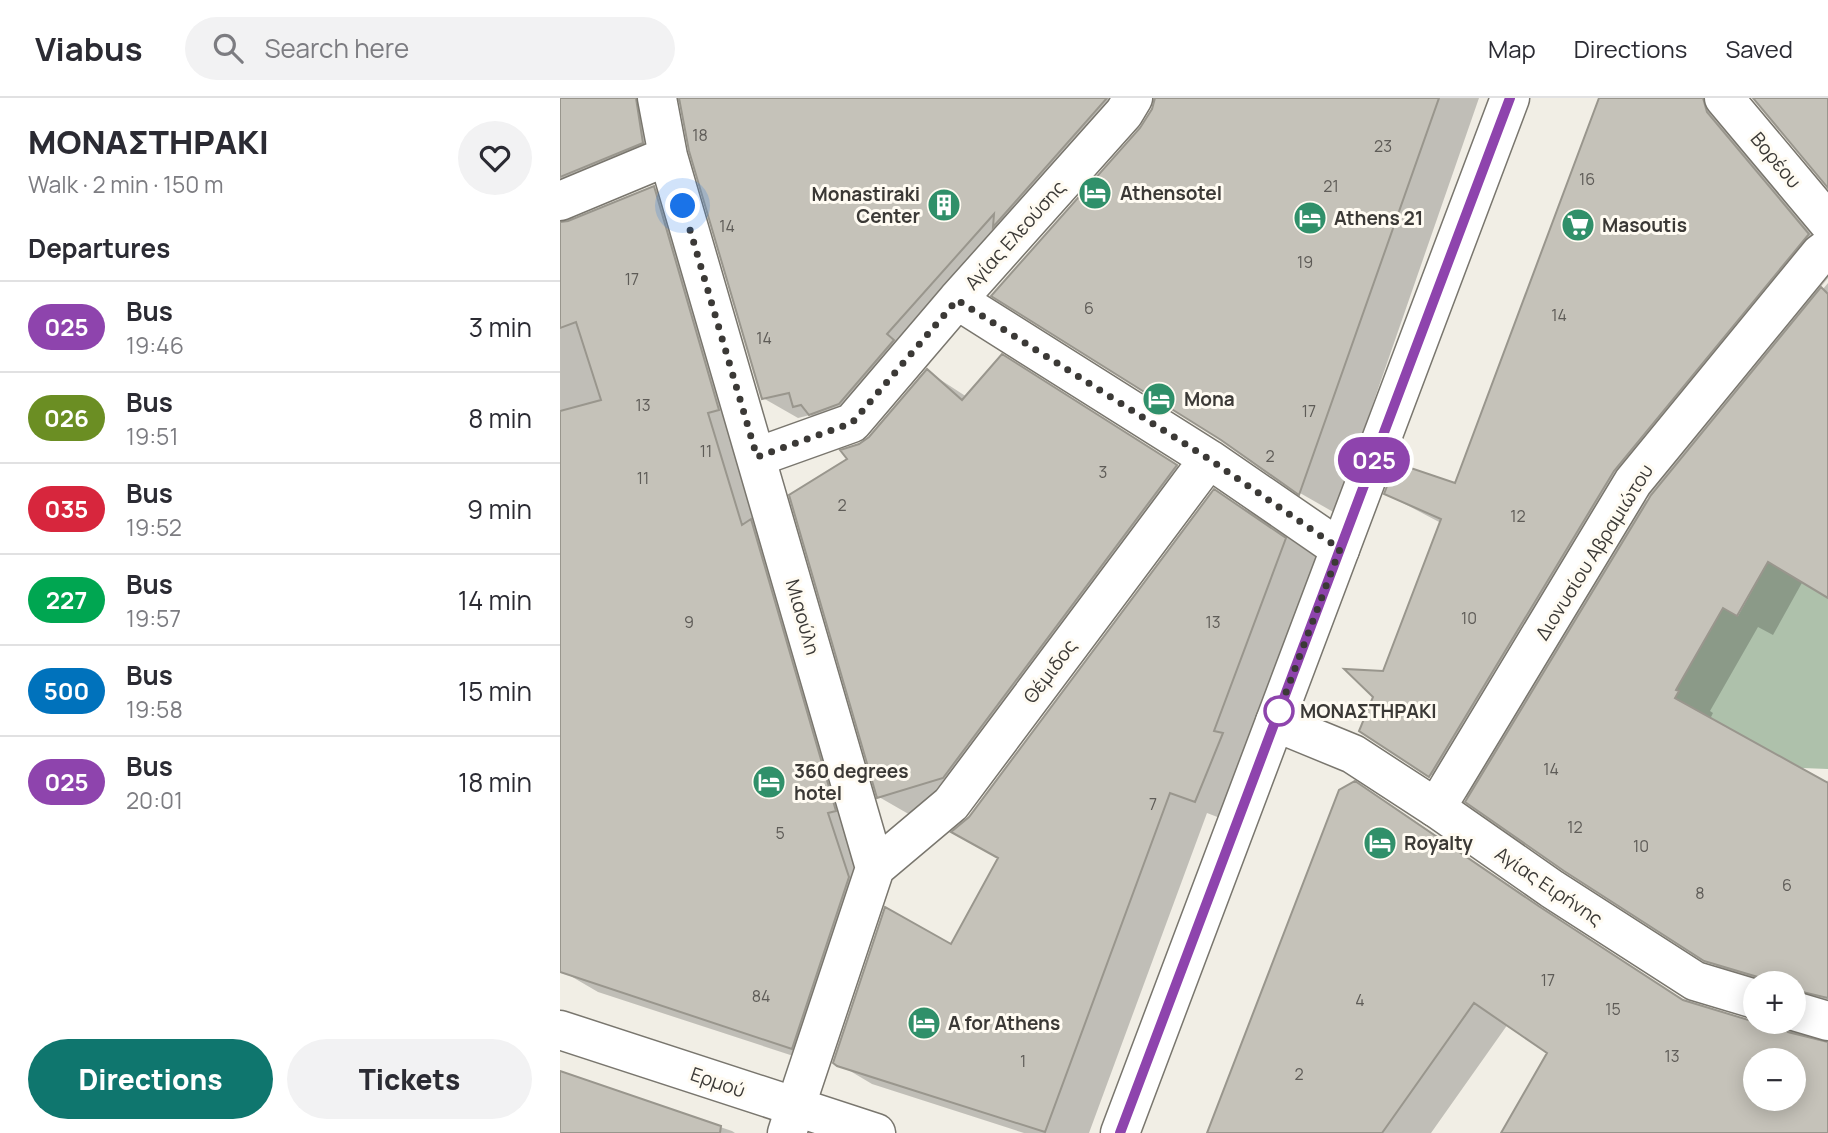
<!DOCTYPE html>
<html lang="en">
<head>
<meta charset="utf-8">
<style>
	body { margin:0; font-family:Manrope,sans-serif; background:#f2f2f3; color:#2b2b33; height:100vh; display:flex; flex-direction:column; font-size:26px; white-space:nowrap }
	* { box-sizing:border-box; margin:0 }
	p { font-size:23px; color:#7c7c81 }
	.icon { flex:none; width:38px; height:38px; fill:none; stroke:currentColor; stroke-width:2; stroke-linecap:round; stroke-linejoin:round }
	.map { position:relative; flex:1; overflow:hidden }
	.sheet { display:flex; flex-direction:column; background:#fff; width:560px }
	.sheet>* { flex:none }
	.badge { padding:0 14px; border-radius:23px; font-size:24px; line-height:46px }
	.tools { position:absolute; left:1183px; top:873px; display:grid; gap:14px }
	.tools a { display:grid; place-items:center; width:63px; height:63px; border-radius:50%; background:#fff; box-shadow:0 4px 18px #0003; font-size:35px }
	.you { position:absolute; width:35px; height:35px; margin:-18px; border:5px solid #fff; border-radius:50%; background:#1a73e8; box-shadow:0 0 0 10px #1a73e833 }
	.map>.badge { position:absolute; translate:-50% -50%; box-shadow:0 0 0 4px #fff }
	h2 { padding:0 28px; font-size:26px; line-height:63px }
	.round { display:grid; place-items:center; flex:none; width:74px; height:74px; border-radius:37px; background:#f2f2f3 }
	.summary { display:flex; align-items:center; justify-content:space-between; height:119px; padding:0 28px }
	h1 { font-size:33px; font-weight:800; line-height:52px }
	.primary-button { display:flex; gap:14px; margin-top:auto; padding:14px 28px }
	.primary-button a { flex:1; height:80px; border-radius:42px; background:#0f766e; color:#fff; font-size:28px; font-weight:800; line-height:80px; text-align:center }
	.primary-button a+a { background:#f2f2f3; color:#2b2b33 }
	ul { padding:0; list-style:none }
	li { display:flex; align-items:center; gap:21px; height:91px; padding:0 28px; border-top:2px solid #e1e1e2 }
	li div { flex:1 }
	li b { display:block; font-size:26px }
	li em { font-style:normal }
	li .badge { min-width:77px; font-weight:700; text-align:center }
	header { display:flex; align-items:center; gap:42px; box-sizing:border-box; height:98px; padding:0 35px; background:#fff; border-bottom:2px solid #e1e1e2 }
	header strong { font-size:33px }
	nav { display:flex; gap:38px; margin-inline-start:auto; font-size:24px }
	.search { width:490px; height:63px; background:#f2f2f3; display:flex; align-items:center; gap:18px; box-sizing:border-box; padding:0 24px; border-radius:38px; color:#7c7c81; font-size:26px }
	main { display:flex; flex:1; min-height:0 }
	.map>svg:first-child { display:block }
	.green { fill:#aec1ab }
	.shadow { fill:#0003; fill-rule:evenodd }
	.building { fill:#c5c2b9; stroke:#99968d; stroke-width:2; fill-rule:evenodd }
	.lines { fill:none; stroke-linecap:round; stroke-linejoin:round }
	.pedestrian-casing { stroke:#79766e; stroke-width:41 }
	.minor-casing { stroke:#79766e; stroke-width:41 }
	.tertiary-casing { stroke:#79766e; stroke-width:41 }
	.pedestrian { stroke:#fff; stroke-width:38 }
	.minor { stroke:#fff; stroke-width:38 }
	.tertiary { stroke:#fff; stroke-width:38 }
	.line-casing { stroke:#fff; stroke-width:16 }
	.line { stroke:#8e44ad; stroke-width:10 }
	.walk { stroke:#3b3936; stroke-width:7; stroke-dasharray:0 12.6 }
	.stop-dot { fill:#fff; stroke:#8e44ad; stroke-width:3.5 }
	.labels { text-anchor:middle; dominant-baseline:central; stroke-width:6; stroke-linejoin:round; paint-order:stroke }
	.number-label { font-size:16px; fill:#5e5b57 }
	.street-label { font-size:19px; fill:#3b3936; stroke:#fffbf2 }
	.poi-label { font-size:19px; font-weight:bold; fill:#3b3936; stroke:#fffbf2; text-anchor:start }
	.stop-label { font-size:19px; font-weight:bold; fill:#3b3936; stroke:#fffbf2; text-anchor:start }
</style>
</head>
<body>
<header>
<strong>Viabus</strong>
<div class="search"><svg class="icon" aria-label="search" viewBox="0 0 24 24"><circle cx="10" cy="10" r="6"/><path d="M15 15l6 6"/></svg>Search here</div>
<nav><a>Map</a><a>Directions</a><a>Saved</a></nav>
</header>
<main>
<section class="sheet">
<div class="summary"><div><h1>ΜΟΝΑΣΤΗΡΑΚΙ</h1><p>Walk · 2 min · 150 m</p></div><a class="round"><svg class="icon" aria-label="heart" viewBox="0 0 24 24"><path d="M12 20l-8-8c-3-5 5-10 8-4 3-6 11-1 8 4z"/></svg></a></div>
<h2>Departures</h2>
<ul>
<li><span class="badge" style="background:#8e44ad;color:#fff">025</span><div><b>Bus</b><p>19:46</p></div><em>3 min</em></li>
<li><span class="badge" style="background:#6b8e23;color:#fff">026</span><div><b>Bus</b><p>19:51</p></div><em>8 min</em></li>
<li><span class="badge" style="background:#d7263d;color:#fff">035</span><div><b>Bus</b><p>19:52</p></div><em>9 min</em></li>
<li><span class="badge" style="background:#00a651;color:#fff">227</span><div><b>Bus</b><p>19:57</p></div><em>14 min</em></li>
<li><span class="badge" style="background:#0072bc;color:#fff">500</span><div><b>Bus</b><p>19:58</p></div><em>15 min</em></li>
<li><span class="badge" style="background:#8e44ad;color:#fff">025</span><div><b>Bus</b><p>20:01</p></div><em>18 min</em></li>
</ul>
<div class="primary-button"><a>Directions</a><a>Tickets</a></div>
</section>
<div class="map">
<svg width="1268" height="1035" viewBox="0 0 1268 1035">
	<rect width="100%" height="100%" fill="#f1eee5"/>
	<!-- green -->
	<path class="green" d="M1208,464L1268,500V671L1242,670L1134,611L1112,605L1119,594L1116,592L1163,510L1178,518Z"/>
	<!-- shadow -->
	<path class="shadow" d="M0,0H919L775,415L740,395L662,341L584,27L596,1L270,328L250,317L238,320L203,300L121,1L111,12L110,25L17,110L12,124L94,90L128,110L309,732L267,969L38,894L2,873L0,868Z
		M1040,0H1134L1151,10L1268,137V180L1086,402L1088,403L1268,185V498L1243,483L1213,537L1198,529L1150,613L1153,615L1150,621L1266,686L1268,682V911L1234,910V886H1195L1181,882L1145,861L909,701L801,633L881,425L826,396L896,387Z
		M367,273L407,299L475,278L649,387L416,698L352,718L319,699L290,361Z
		M654,393L692,415L762,463L673,725L647,715L529,1035H464L312,986L275,964L392,848L440,760L410,720Z
		M795,685L830,706L1015,832L1130,906L1189,924H1229L1247,935L1248,940L1268,946V1035H943L989,954L948,926L871,1035H649ZM1195,962H1234V1001H1195Z
		M0,975L172,1033L175,1035H0Z"/>
	<!-- building -->
	<path class="building" d="M0,0H76L83,45L0,79Z
		M119,0H547L433,129L434,116L327,236L334,242L279,306L249,317L241,307L233,309L229,295L202,301L129,53Z
		M595,0H879L739,397L661,342L431,198L580,30L592,11Z
		M1039,0H1143L1147,14L1249,136L1054,373L869,679L799,633L813,599L784,571L823,573L881,421L824,396L836,365L895,385Z
		M1193,0H1268V90Z
		M94,88L159,312L148,315L182,427L191,421L276,713L268,715L289,779L232,951L0,874V313L41,302L16,224L0,230V124L8,123Z
		M1261,189L1268,196V500L1208,464L1177,518L1163,510L1116,592L1119,593L1115,600L1268,685V900L1234,892V886H1210L1201,880L1144,863L1004,773L905,704L1091,397Z
		M442,256L617,367L383,680L317,700L229,397L287,361L280,352L299,346L309,339L367,271L402,302Z
		M654,391L726,440L654,633L663,635L635,704L610,695L485,1034L277,968L273,965L325,809L391,846L438,760L391,734L409,719Z
		M795,683L980,809L1123,902L1195,924H1216L1228,934L1268,944V1035H941L987,955L914,905L822,1035H647L779,692ZM1195,962H1234V1001H1195Z
		M0,973L161,1028L160,1035H0Z"/>
	<g class="lines">
		<defs>
			<path id="pedestrian" d="M876,710L1073,384L1260,156L1268,150
				M227,1035L235,1010"/>
			<path id="minor" d="M97,0L108,58L315,770L235,1010
				M1164,0L1268,124
				M0,103L108,58
				M397,202L649,361L780,451
				M197,359L292,325L397,202L564,15L573,0
				M715,624L793,656L876,710L992,791L1135,883L1195,901
				M315,770L391,706L649,361
				M1234,913L1268,923"/>
			<path id="tertiary" d="M0,932L316,1035
				M560,1035L950,0"/>
		</defs>
		<!-- pedestrian casing -->
		<use href="#pedestrian" class="pedestrian-casing"/>
		<!-- minor casing -->
		<use href="#minor" class="minor-casing"/>
		<!-- tertiary casing -->
		<use href="#tertiary" class="tertiary-casing"/>
		<!-- pedestrian -->
		<use href="#pedestrian" class="pedestrian"/>
		<!-- minor -->
		<use href="#minor" class="minor"/>
		<!-- tertiary -->
		<use href="#tertiary" class="tertiary"/>
	</g>
	<g class="lines">
		<defs>
			<path id="line" d="M560,1035L950,0"/>
		</defs>
		<!-- line casing -->
		<use href="#line" class="line-casing"/>
		<!-- line -->
		<use href="#line" class="line"/>
		<!-- walk -->
		<path class="walk" d="M123,108L197,359L292,325L397,202L649,361L780,451L719,613"/>
	</g>
	<!-- icons -->
	<defs>
		<symbol id="hotel-disc" viewBox="-11 -11 22 22"><circle r="9.5" fill="#30906a" stroke="#fffbf2"/><path d="M-6-4.5h1.5V1H6V5H4.5V3h-9V5H-6ZM-4 0a1.8 1.8 0 1 1 3.6 0ZM.5 0V-2.5h3Q6-2.5 6 0Z" fill="#fff"/></symbol>
		<symbol id="building-disc" viewBox="-11 -11 22 22"><circle r="9.5" fill="#30906a" stroke="#fffbf2"/><path d="M-4-6H4V6H1V3H-1V6H-4ZM-2.5-4.3h1.7v1.8h-1.7ZM.8-4.3h1.7v1.8H.8ZM-2.5-1h1.7V.8h-1.7ZM.8-1h1.7V.8H.8Z" fill="#fff"/></symbol>
		<symbol id="supermarket-disc" viewBox="-11 -11 22 22"><circle r="9.5" fill="#30906a" stroke="#fffbf2"/><path d="M-6-5.5h2.5l.6 2H6L4.5 2H-2.5L-4.4-4H-6ZM-1.5 3.2a1.3 1.3 0 1 0 .1 0ZM3 3.2a1.3 1.3 0 1 0 .1 0Z" fill="#fff"/></symbol>
	</defs>
	<g fill-rule="evenodd">
		<use href="#hotel-disc" x="516" y="76" width="38" height="38"/>
		<use href="#building-disc" x="365" y="88" width="38" height="38"/>
		<use href="#hotel-disc" x="731" y="101" width="38" height="38"/>
		<use href="#supermarket-disc" x="999" y="108" width="38" height="38"/>
		<use href="#hotel-disc" x="580" y="282" width="38" height="38"/>
		<use href="#hotel-disc" x="190" y="665" width="38" height="38"/>
		<use href="#hotel-disc" x="801" y="726" width="38" height="38"/>
		<use href="#hotel-disc" x="345" y="906" width="38" height="38"/>
	</g>
	<!-- markers -->
	<circle class="stop-dot" cx="719" cy="613" r="14"/>
	<g class="labels">
		<!-- number labels -->
		<g class="number-label">
			<text x="140" y="37">18</text>
			<text x="823" y="48">23</text>
			<text x="1027" y="81">16</text>
			<text x="771" y="88">21</text>
			<text x="167" y="128">14</text>
			<text x="745" y="164">19</text>
			<text x="72" y="181">17</text>
			<text x="529" y="210">6</text>
			<text x="999" y="217">14</text>
			<text x="204" y="240">14</text>
			<text x="83" y="307">13</text>
			<text x="749" y="313">17</text>
			<text x="146" y="353">11</text>
			<text x="710" y="358">2</text>
			<text x="543" y="374">3</text>
			<text x="83" y="380">11</text>
			<text x="282" y="407">2</text>
			<text x="958" y="418">12</text>
			<text x="909" y="520">10</text>
			<text x="129" y="524">9</text>
			<text x="653" y="524">13</text>
			<text x="991" y="671">14</text>
			<text x="593" y="706">7</text>
			<text x="1015" y="729">12</text>
			<text x="220" y="735">5</text>
			<text x="1081" y="748">10</text>
			<text x="1227" y="787">6</text>
			<text x="1140" y="795">8</text>
			<text x="988" y="882">17</text>
			<text x="201" y="898">84</text>
			<text x="800" y="902">4</text>
			<text x="1053" y="911">15</text>
			<text x="1112" y="958">13</text>
			<text x="463" y="963">1</text>
			<text x="739" y="976">2</text>
		</g>
		<!-- street labels -->
		<g class="street-label">
			<text transform="translate(1216 62) rotate(50)">Βορέου</text>
			<text transform="translate(455 137) rotate(-48)">Αγίας Ελεούσης</text>
			<text transform="translate(1034 454) rotate(-58)">Διονυσίου Αβραμιώτου</text>
			<text transform="translate(243 519) rotate(74)">Μιαούλη</text>
			<text transform="translate(490 573) rotate(-53)">Θέμιδος</text>
			<text transform="translate(989 788) rotate(34)">Αγίας Ειρήνης</text>
			<text transform="translate(158 984) rotate(19)">Ερμού</text>
		</g>
		<!-- poi labels -->
		<g class="poi-label">
			<text x="560" y="95">Athensotel</text>
			<text x="360" y="96" text-anchor="end">Monastiraki<tspan x="360" dy="22">Center</tspan></text>
			<text x="774" y="120">Athens 21</text>
			<text x="1042" y="127">Masoutis</text>
			<text x="624" y="301">Mona</text>
			<text x="234" y="673">360 degrees<tspan x="234" dy="22">hotel</tspan></text>
			<text x="844" y="745">Royalty</text>
			<text x="388" y="925">A for Athens</text>
		</g>
		<!-- stop labels -->
		<g class="stop-label">
			<text x="740" y="613">ΜΟΝΑΣΤΗΡΑΚΙ</text>
		</g>
	</g>
</svg>
<div class="tools">
<a>+</a>
<a>−</a>
</div>
<div class="you" style="left:123px;top:108px"></div>
<b class="badge" style="left:814px;top:362px;background:#8e44ad;color:#fff">025</b>
</div>
</main>
</body>
</html>
